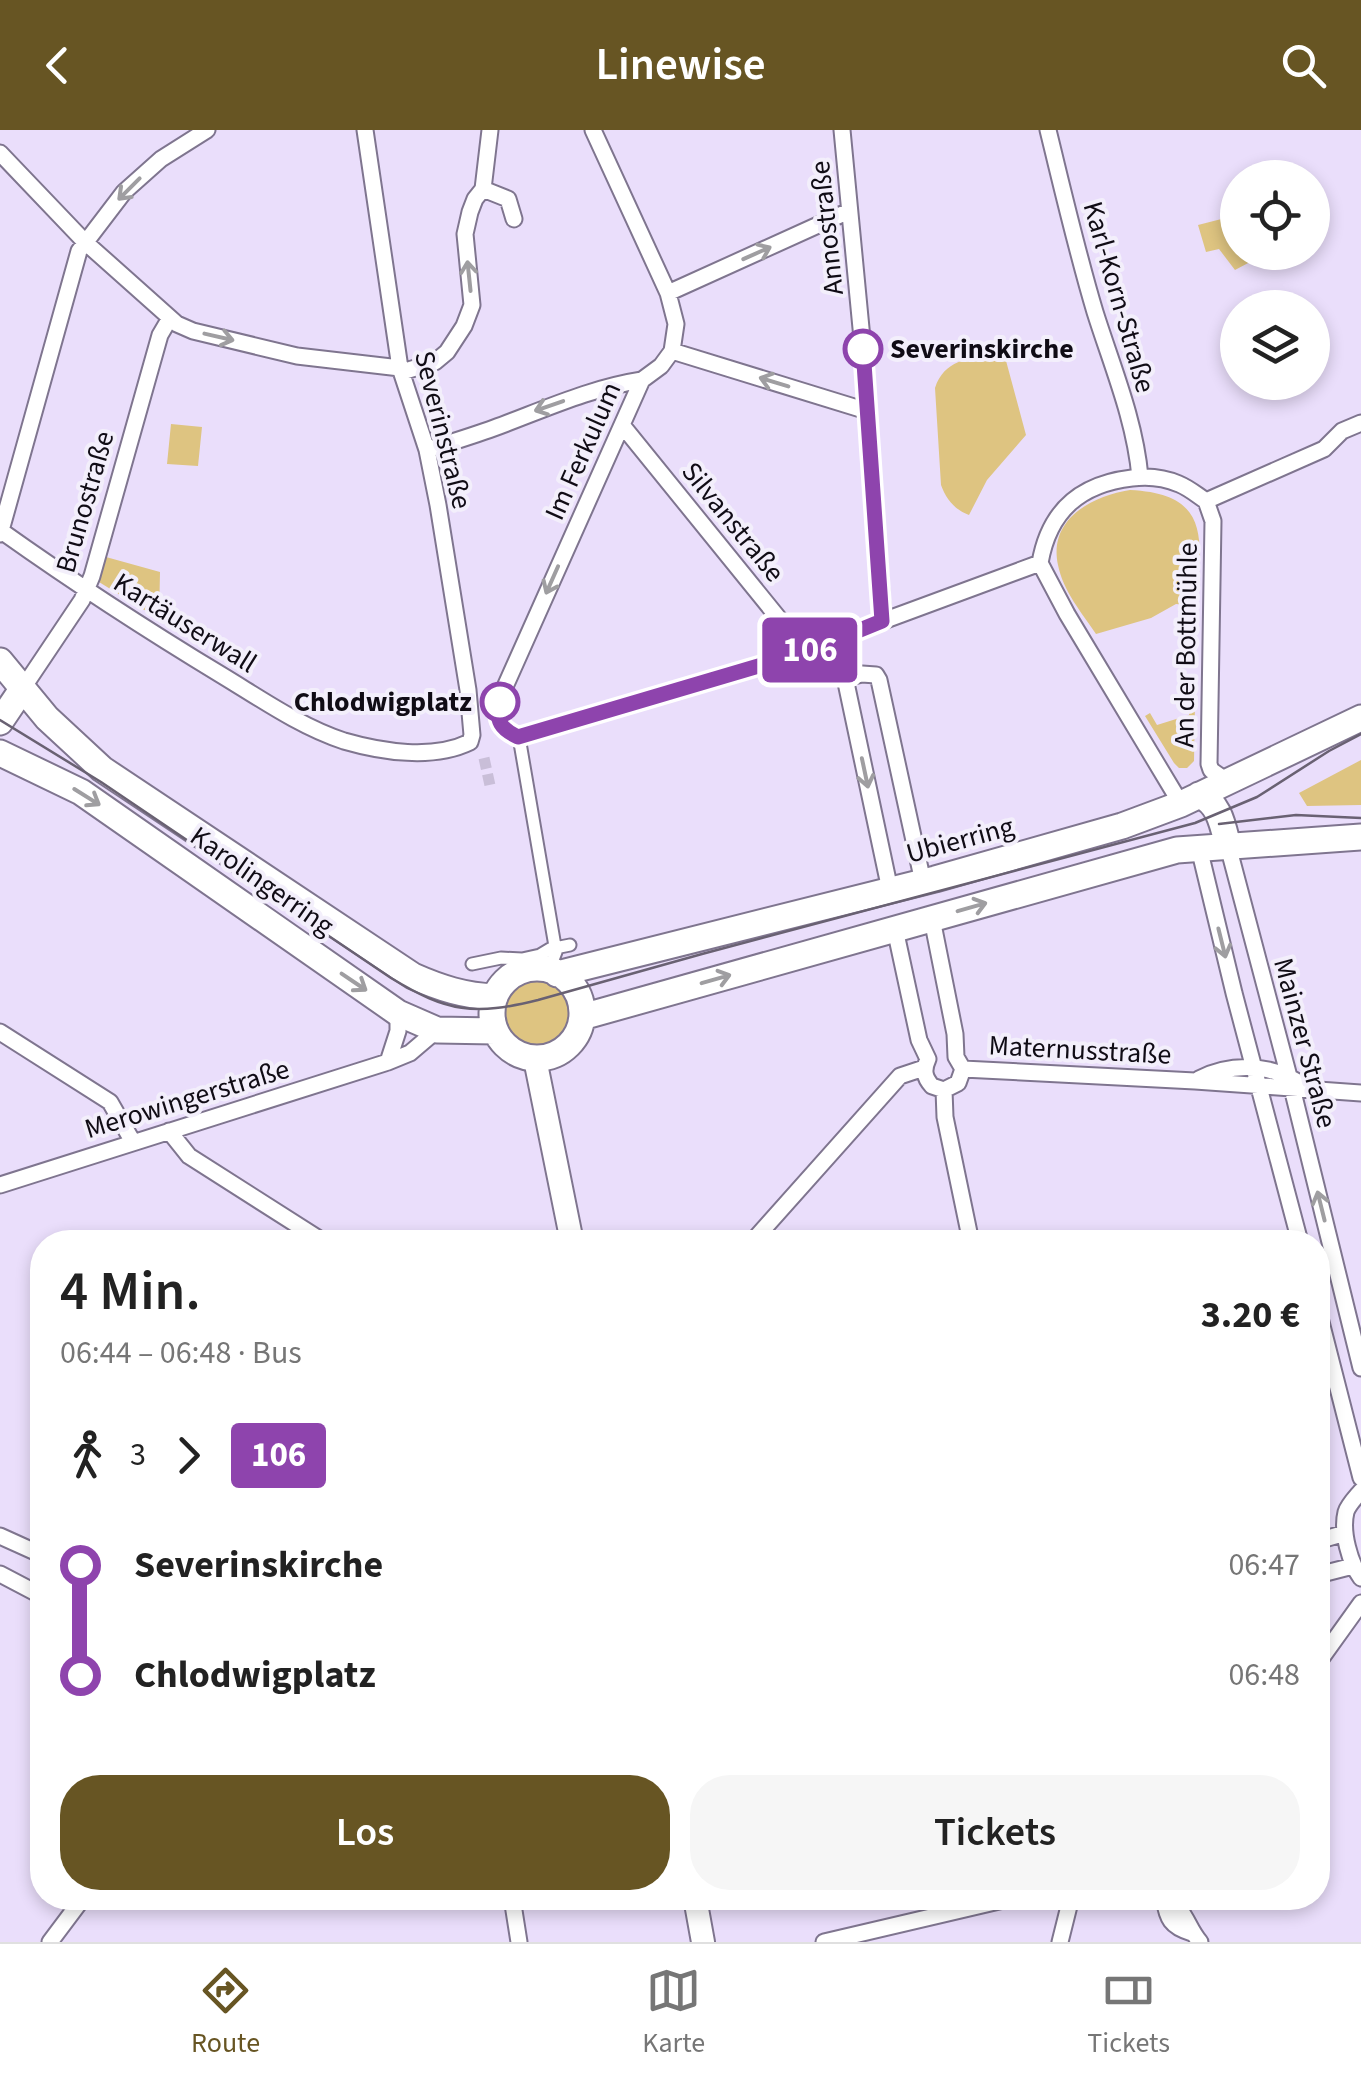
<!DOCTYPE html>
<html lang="de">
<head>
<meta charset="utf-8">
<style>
	body { margin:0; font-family:"Source Sans 3",sans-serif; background:#f6f6f6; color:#222; height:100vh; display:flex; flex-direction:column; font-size:38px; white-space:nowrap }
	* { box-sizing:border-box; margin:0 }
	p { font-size:32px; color:#767676 }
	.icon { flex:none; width:55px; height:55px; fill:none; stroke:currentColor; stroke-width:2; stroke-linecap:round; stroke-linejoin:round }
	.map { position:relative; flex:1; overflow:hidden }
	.panel { position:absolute; left:30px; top:1100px; width:1300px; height:680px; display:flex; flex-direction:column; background:#fff; border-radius:40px; box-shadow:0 5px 15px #0003 }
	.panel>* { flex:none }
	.badge { padding:0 20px; border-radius:8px; font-size:35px; line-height:65px }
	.fabs { position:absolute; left:1220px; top:30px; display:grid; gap:20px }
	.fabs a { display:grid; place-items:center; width:110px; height:110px; border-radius:50%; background:#fff; box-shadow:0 5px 15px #0003; font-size:50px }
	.map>.badge { position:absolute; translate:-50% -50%; box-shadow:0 0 0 5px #fff }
	.legs { display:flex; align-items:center; gap:15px; height:110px; padding:0 30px; font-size:32px }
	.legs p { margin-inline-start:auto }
	.summary { display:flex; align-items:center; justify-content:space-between; height:170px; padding:0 30px }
	h1 { font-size:55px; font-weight:600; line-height:75px }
	.action { display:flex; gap:20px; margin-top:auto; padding:20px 30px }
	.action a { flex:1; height:115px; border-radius:40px; background:#675523; color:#fff; font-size:40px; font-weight:600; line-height:115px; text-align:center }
	.action a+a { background:#f6f6f6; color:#222 }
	ul { padding:0 30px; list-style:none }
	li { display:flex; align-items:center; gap:35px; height:110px; font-size:38px }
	li i { display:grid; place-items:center; width:15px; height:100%; margin:0 12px; background:currentColor }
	li i::after { content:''; width:25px; height:25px; margin:-12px; border:8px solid; border-radius:50%; background:#fff }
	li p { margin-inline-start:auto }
	li:first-child i { background:linear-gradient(#0000 50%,currentColor 0) }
	li:last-child i { background:linear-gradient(currentColor 50%,#0000 0) }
	header { display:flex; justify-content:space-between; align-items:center; height:130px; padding:0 30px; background:#675523; color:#fff; font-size:45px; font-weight:600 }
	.tab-bar { display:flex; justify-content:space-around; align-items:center; height:140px; border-top:2px solid #e0e0e0; background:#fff; font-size:28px; color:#767676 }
	.tab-bar a { display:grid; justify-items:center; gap:5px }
	.tab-bar .active { color:#675523 }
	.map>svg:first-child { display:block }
	.green { fill:#dec481 }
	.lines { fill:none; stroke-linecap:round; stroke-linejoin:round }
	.pedestrian-tunnel { stroke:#c9bed8; stroke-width:11; stroke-dasharray:11 5.5; stroke-linecap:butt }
	.pedestrian-casing { stroke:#7f758f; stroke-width:15 }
	.minor-casing { stroke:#7f758f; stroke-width:19 }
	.secondary-casing { stroke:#7f758f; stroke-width:26 }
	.primary-casing { stroke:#7f758f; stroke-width:29 }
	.pedestrian { stroke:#fff; stroke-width:11 }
	.minor { stroke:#fff; stroke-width:15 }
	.secondary { stroke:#fff; stroke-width:22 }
	.primary { stroke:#fff; stroke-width:25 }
	.tram { stroke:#696172; stroke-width:2.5 }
	.oneway { stroke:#9f9ea1 }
	.line-1-casing { stroke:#fff; stroke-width:22 }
	.line-1 { stroke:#8e44ad; stroke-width:15 }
	.stop-1-dot { fill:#fff; stroke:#8e44ad; stroke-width:5 }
	.labels { text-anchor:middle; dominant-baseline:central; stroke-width:8; stroke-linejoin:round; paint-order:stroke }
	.street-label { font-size:28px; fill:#100c15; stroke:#f3effb }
	.stop-label { font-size:28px; font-weight:bold; fill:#100c15; stroke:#f3effb; text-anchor:start }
</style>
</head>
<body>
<header><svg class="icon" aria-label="back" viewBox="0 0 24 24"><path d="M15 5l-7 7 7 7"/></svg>Linewise<svg class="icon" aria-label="search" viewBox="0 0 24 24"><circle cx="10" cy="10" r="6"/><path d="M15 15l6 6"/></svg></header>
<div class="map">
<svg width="1361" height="1812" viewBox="0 0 1361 1812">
	<rect width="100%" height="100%" fill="#eadefb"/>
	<!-- green -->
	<path class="green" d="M1237,85L1238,122L1267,123L1235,140L1219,119L1206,122L1198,95Z
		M993,222L1005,227L1026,305L987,350L969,385C955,380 946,369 941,355L935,258C944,230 968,229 993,222Z
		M171,294L202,297L198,336L167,334Z
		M1130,360C1214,364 1200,412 1197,476L1176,474L1151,488L1096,504C1082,483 1063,461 1058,435C1048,389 1092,366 1130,360Z
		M106,427L160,442L159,489L99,452Z
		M1191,572H1195L1194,631L1187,638H1179L1174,633L1145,586L1150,583L1157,595L1189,585Z
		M1361,630V675L1307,676L1299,663Z
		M501 884a35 35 0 1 1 70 0a35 35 0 1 1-70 0Z"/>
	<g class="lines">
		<!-- pedestrian-tunnel -->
		<path class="pedestrian-tunnel" d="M484,628L491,660"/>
		<defs>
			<path id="pedestrian" d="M519,607L556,822L549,840
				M472,834L501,828L522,829L540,825L550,819L570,815"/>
			<path id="minor" d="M593,0L668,163L676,194L672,221L661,236L642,250L504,559C496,584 492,595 519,607L806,522L883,491L1040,433
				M842,0L863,219L883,491
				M1048,0C1063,61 1077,122 1095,182C1112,236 1135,290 1140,347
				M0,23L85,112L177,194L193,201L297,226L400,238
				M483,59L508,69L514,89
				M668,163L849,81
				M672,221L867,281
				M402,242L435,232L447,222L464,196L472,175L465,104L470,82L475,69L483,59L490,0
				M622,295L806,522
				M427,320C449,313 472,306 494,298C543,280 590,258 642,250
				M1206,371L1213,391L1209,634L1211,640L1228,652
				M1206,371L1324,319L1342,301L1361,293
				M0,400C73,452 147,500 223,546C261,569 301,597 344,611C382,622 433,630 470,612L472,605L468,560L438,375L427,320L400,238L365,0
				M0,404L79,121L124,62L161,29L207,0
				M1040,433L1067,484L1181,674
				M1040,433C1049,381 1080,354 1132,348C1147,346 1165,348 1179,354C1189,358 1197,365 1206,371
				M821,514L845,548L890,760
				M845,548L862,544L876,545L879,550L923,752
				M23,558L82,470L92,446L160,205L170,188
				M1228,716L1292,958L1361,1238
				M1199,718L1234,863L1300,1112
				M895,799L919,910L928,929C923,940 924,947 932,956L944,960L958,953L963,939L956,927L955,904L932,789
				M0,902L110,972L133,1012
				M388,932L398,901V883
				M963,939L1195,951L1361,963
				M1199,949C1228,934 1266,933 1296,951
				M944,960L945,987L971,1112
				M169,1001L189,1026L324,1112
				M0,1055L388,932L410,923L437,900
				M752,1112L900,946L924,938
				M1318,1180L1361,1348
				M1361,1361C1356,1367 1348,1375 1346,1382C1341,1402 1350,1433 1361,1448
				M0,1406L42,1425
				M1318,1411L1345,1403
				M0,1444L42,1466
				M1318,1445L1353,1436
				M1318,1533L1361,1473
				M512,1768L519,1812
				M1164,1768C1167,1789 1171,1797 1192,1803
				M1164,1769C1186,1777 1186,1796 1200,1812
				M50,1812L83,1768
				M824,1812L1012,1768
				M1060,1812L1071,1768"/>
			<path id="secondary" d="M535,929L572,1112
				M695,1768L703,1812"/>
			<path id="primary" d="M0,531L47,588L102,639L413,846C440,858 465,866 495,867
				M0,592L23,558
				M0,623L81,662L398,883L437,900L495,901
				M1199,665C1220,673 1223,697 1228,716
				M492 883a45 45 0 1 1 90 0a45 45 0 1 1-90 0Z
				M557,844L935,749L1122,696L1181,674L1361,588
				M582,887L1177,720L1361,707"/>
		</defs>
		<!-- pedestrian casing -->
		<use href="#pedestrian" class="pedestrian-casing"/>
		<!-- minor casing -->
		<use href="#minor" class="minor-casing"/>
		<!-- secondary casing -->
		<use href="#secondary" class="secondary-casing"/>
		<!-- primary casing -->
		<use href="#primary" class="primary-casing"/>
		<!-- pedestrian -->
		<use href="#pedestrian" class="pedestrian"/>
		<!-- minor -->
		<use href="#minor" class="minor"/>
		<!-- secondary -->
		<use href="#secondary" class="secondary"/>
		<!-- primary -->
		<use href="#primary" class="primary"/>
		<!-- tram -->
		<path class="tram" d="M0,590L101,652L391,848C447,882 474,886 538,870L702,824L1195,693L1257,667L1329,621L1361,604
			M1219,694L1296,685L1361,688"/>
	</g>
	<!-- one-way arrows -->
	<defs><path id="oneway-shaft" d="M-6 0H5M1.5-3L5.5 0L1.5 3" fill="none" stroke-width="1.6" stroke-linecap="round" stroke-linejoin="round" transform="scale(2.5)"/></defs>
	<g class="oneway">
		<use href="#oneway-shaft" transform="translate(129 59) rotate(135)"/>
		<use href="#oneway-shaft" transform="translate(757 123) rotate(-24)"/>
		<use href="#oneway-shaft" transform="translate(469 146) rotate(-96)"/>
		<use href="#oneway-shaft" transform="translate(219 207) rotate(13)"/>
		<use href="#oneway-shaft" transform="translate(774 252) rotate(-163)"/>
		<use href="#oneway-shaft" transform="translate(549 276) rotate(161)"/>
		<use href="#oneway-shaft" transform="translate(552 450) rotate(114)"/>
		<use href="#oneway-shaft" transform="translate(865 643) rotate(78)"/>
		<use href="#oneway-shaft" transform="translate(87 667) rotate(32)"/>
		<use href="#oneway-shaft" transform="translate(972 777) rotate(-16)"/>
		<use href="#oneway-shaft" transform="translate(1222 813) rotate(76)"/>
		<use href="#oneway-shaft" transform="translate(716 849) rotate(-16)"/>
		<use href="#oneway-shaft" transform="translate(354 852) rotate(34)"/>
		<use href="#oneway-shaft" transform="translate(1321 1076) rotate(-104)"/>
	</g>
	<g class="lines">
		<defs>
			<path id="line-1" d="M500,572C495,591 501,599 518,607L806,522L882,491L863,219"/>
		</defs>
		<!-- line-1 casing -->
		<use href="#line-1" class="line-1-casing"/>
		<!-- line-1 -->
		<use href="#line-1" class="line-1"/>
	</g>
	<!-- markers -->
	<g class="stop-1-dot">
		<circle cx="863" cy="219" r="18"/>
		<circle cx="500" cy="572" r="18"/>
	</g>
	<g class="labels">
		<!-- street labels -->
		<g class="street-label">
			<text transform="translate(827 98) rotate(-96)">Annostraße</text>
			<text transform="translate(1119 167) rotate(74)">Karl-Korn-Straße</text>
			<text transform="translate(443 300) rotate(76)">Severinstraße</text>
			<text transform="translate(583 321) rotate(-66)">Im Ferkulum</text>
			<text transform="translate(85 372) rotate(-74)">Brunostraße</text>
			<text transform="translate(733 392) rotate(51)">Silvanstraße</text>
			<text transform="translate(185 493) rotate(32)">Kartäuserwall</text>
			<text transform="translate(1186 515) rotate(-89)">An der Bottmühle</text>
			<text transform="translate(960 710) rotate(-15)">Ubierring</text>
			<text transform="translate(262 751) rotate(35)">Karolingerring</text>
			<text transform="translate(1305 913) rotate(75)">Mainzer Straße</text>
			<text transform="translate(1080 920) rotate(3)">Maternusstraße</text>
			<text transform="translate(187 969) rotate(-17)">Merowingerstraße</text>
		</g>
		<!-- stop labels -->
		<g class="stop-label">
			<text x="890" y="219">Severinskirche</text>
			<text x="472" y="572" text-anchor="end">Chlodwigplatz</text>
		</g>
	</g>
</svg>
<div class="fabs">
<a><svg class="icon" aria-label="locate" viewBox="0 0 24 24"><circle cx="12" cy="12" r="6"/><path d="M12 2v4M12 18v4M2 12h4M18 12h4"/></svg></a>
<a><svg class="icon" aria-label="layers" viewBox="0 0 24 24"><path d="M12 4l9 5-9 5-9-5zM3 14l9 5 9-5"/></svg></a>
</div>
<b class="badge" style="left:810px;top:520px;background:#8e44ad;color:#fff">106</b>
<section class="panel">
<div class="summary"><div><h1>4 Min.</h1><p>06:44 – 06:48 · Bus</p></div><b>3.20 €</b></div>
<div class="legs"><svg class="icon" aria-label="walk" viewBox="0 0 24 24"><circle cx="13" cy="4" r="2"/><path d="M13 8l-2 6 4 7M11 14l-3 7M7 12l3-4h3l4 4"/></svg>3<svg class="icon" aria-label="forward" viewBox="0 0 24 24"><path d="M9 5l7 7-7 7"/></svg><b class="badge" style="background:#8e44ad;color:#fff">106</b></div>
<ul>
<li><i style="color:#8e44ad"></i><b>Severinskirche</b><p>06:47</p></li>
<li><i style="color:#8e44ad"></i><b>Chlodwigplatz</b><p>06:48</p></li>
</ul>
<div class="action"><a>Los</a><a>Tickets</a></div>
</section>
</div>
<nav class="tab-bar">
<a class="active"><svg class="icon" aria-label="directions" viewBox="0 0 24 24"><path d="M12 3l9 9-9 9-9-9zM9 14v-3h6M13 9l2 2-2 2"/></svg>Route</a>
<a><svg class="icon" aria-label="map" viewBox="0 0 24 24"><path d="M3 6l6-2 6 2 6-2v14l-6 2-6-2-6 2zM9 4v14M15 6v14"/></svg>Karte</a>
<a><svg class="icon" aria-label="tickets" viewBox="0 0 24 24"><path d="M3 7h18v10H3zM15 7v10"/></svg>Tickets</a>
</nav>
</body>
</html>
